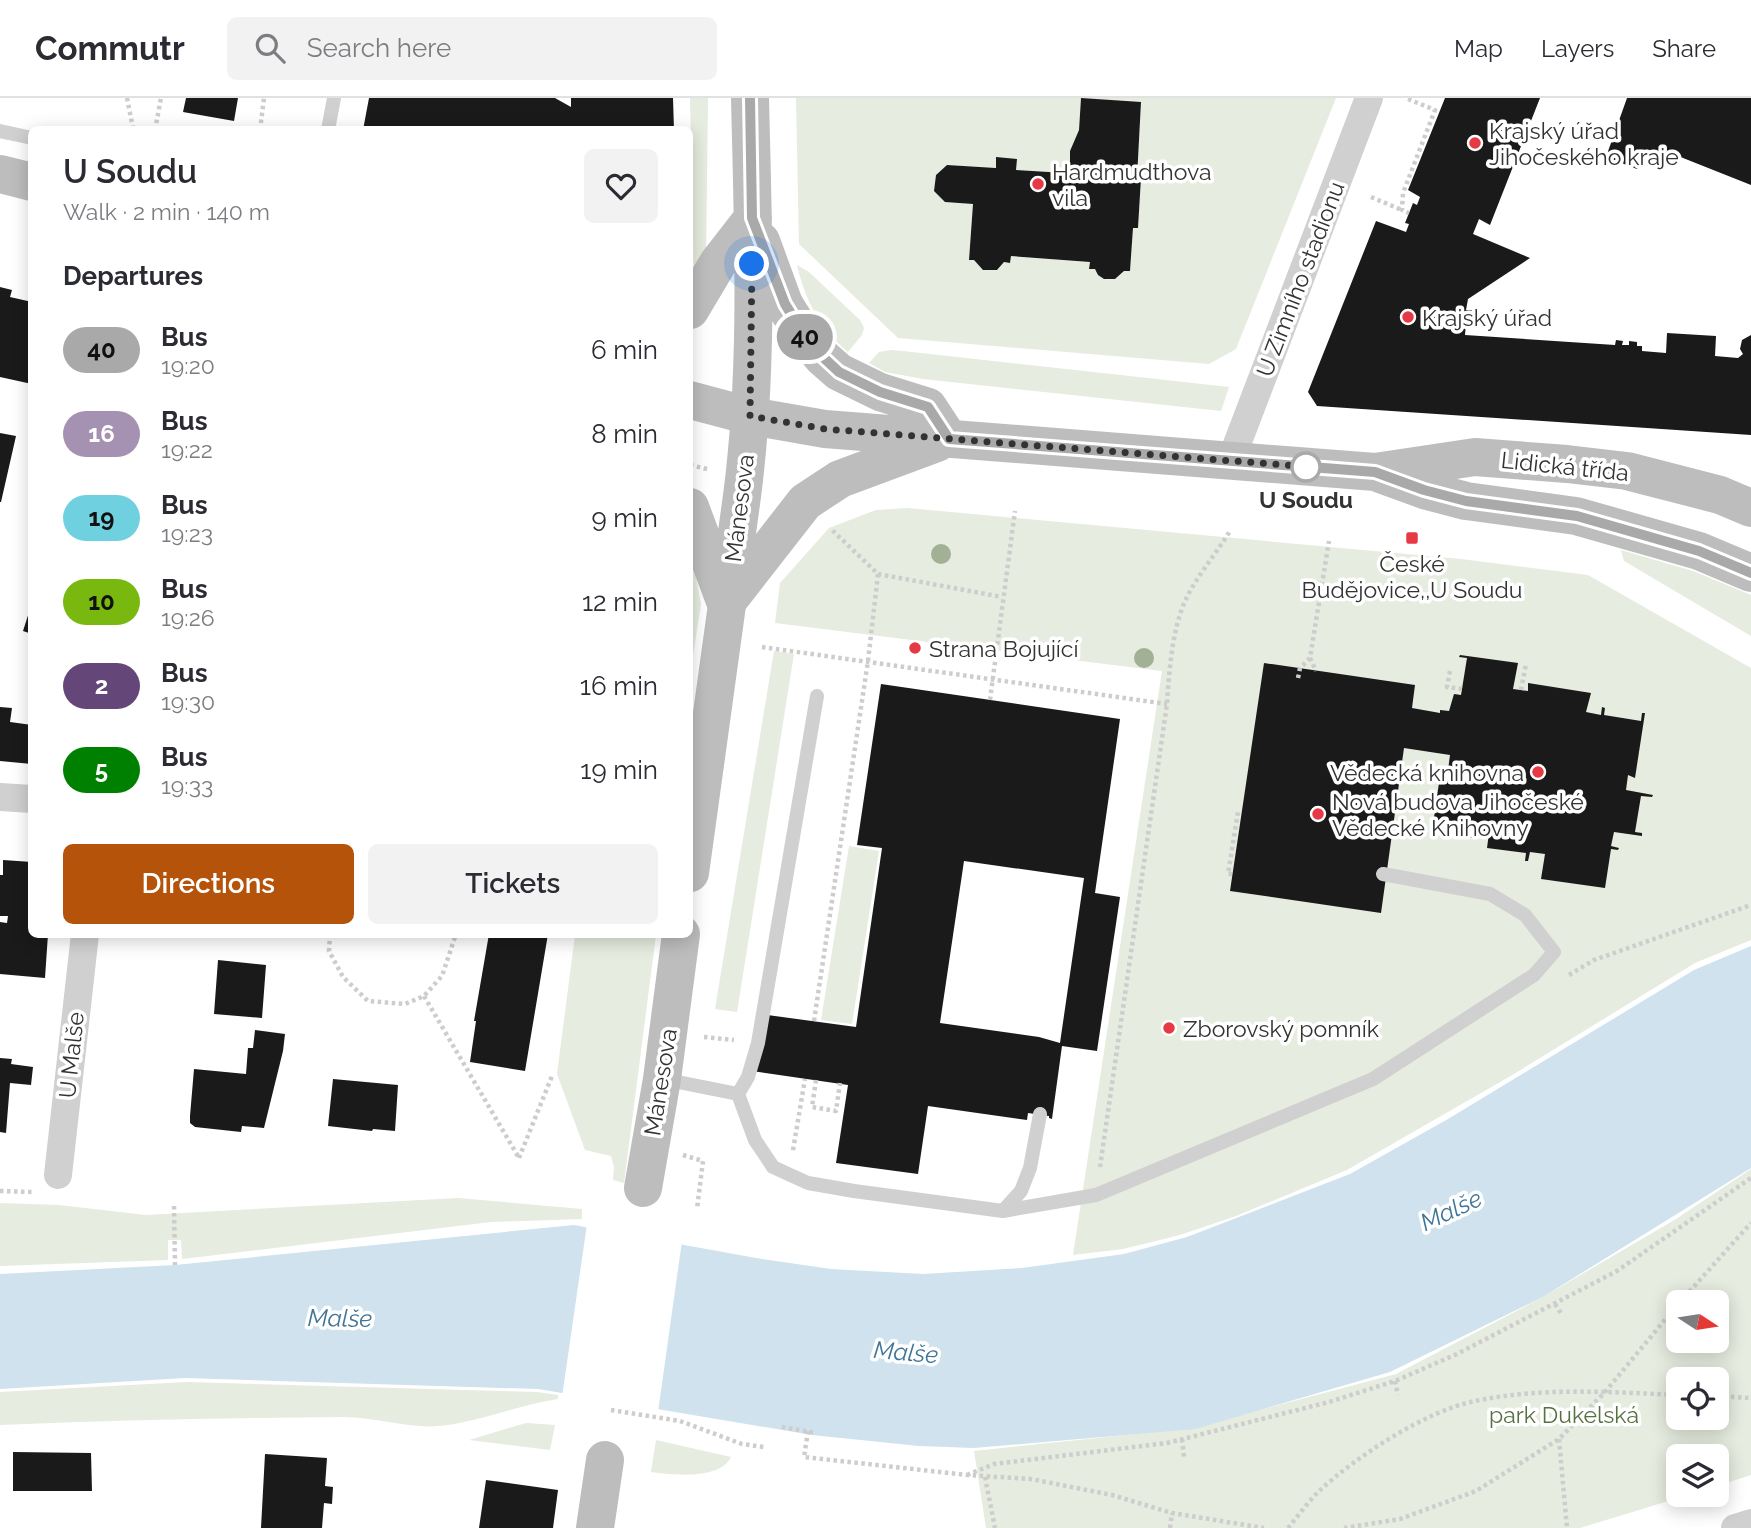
<!DOCTYPE html>
<html lang="en">
<head>
<meta charset="utf-8">
<style>
	body { margin:0; font-family:Raleway,sans-serif; background:#f2f2f3; color:#2b2b33; height:100vh; display:flex; flex-direction:column; font-size:26px; white-space:nowrap }
	* { box-sizing:border-box; margin:0 }
	p { font-size:23px; color:#7c7c81 }
	.icon { flex:none; width:38px; height:38px; fill:none; stroke:currentColor; stroke-width:2; stroke-linecap:round; stroke-linejoin:round }
	.map { position:relative; flex:1; overflow:hidden }
	.drawer { position:absolute; left:28px; top:28px; width:665px; height:812px; display:flex; flex-direction:column; background:#fff; border-radius:10px; box-shadow:0 4px 18px #0003 }
	.drawer>* { flex:none }
	.badge { padding:0 14px; border-radius:23px; font-size:24px; line-height:46px }
	.needle { width:46px; rotate:102deg }
	.fabs { position:absolute; left:1666px; top:1192px; display:grid; gap:14px }
	.fabs a { display:grid; place-items:center; width:63px; height:63px; border-radius:10px; background:#fff; box-shadow:0 4px 18px #0003; font-size:35px }
	.you { position:absolute; width:35px; height:35px; margin:-18px; border:5px solid #fff; border-radius:50%; background:#1a73e8; box-shadow:0 0 0 10px #1a73e833 }
	.map>.badge { position:absolute; translate:-50% -50%; box-shadow:0 0 0 4px #fff }
	h2 { padding:0 35px; font-size:26px; line-height:63px }
	.round { display:grid; place-items:center; flex:none; width:74px; height:74px; border-radius:10px; background:#f2f2f3 }
	.summary { display:flex; align-items:center; justify-content:space-between; height:119px; padding:0 35px }
	h1 { font-size:33px; font-weight:600; line-height:52px }
	.primary-button { display:flex; gap:14px; margin-top:auto; padding:14px 35px }
	.primary-button a { flex:1; height:80px; border-radius:10px; background:#b45309; color:#fff; font-size:28px; font-weight:600; line-height:80px; text-align:center }
	.primary-button a+a { background:#f2f2f3; color:#2b2b33 }
	ul { padding:0; list-style:none }
	li { display:flex; align-items:center; gap:21px; height:84px; padding:0 35px }
	li div { flex:1 }
	li b { display:block; font-size:26px }
	li em { font-style:normal }
	li .badge { min-width:77px; font-weight:700; text-align:center }
	header { display:flex; align-items:center; gap:42px; box-sizing:border-box; height:98px; padding:0 35px; background:#fff; border-bottom:2px solid #e1e1e2 }
	header strong { font-size:33px }
	nav { display:flex; gap:38px; margin-inline-start:auto; font-size:24px }
	.search { width:490px; height:63px; background:#f2f2f3; display:flex; align-items:center; gap:18px; box-sizing:border-box; padding:0 24px; border-radius:10px; color:#7c7c81; font-size:26px }
	.map>svg:first-child { display:block }
	.green { fill:#e6ecdf; fill-rule:evenodd }
	.water { fill:#cfe2ee }
	.pier { fill:#fff }
	.building { fill:#1a1a1a; fill-rule:evenodd }
	.lines { fill:none; stroke-linecap:round; stroke-linejoin:round }
	.path { stroke:#cdcdcd; stroke-width:4.5; stroke-dasharray:3.5 3.5; stroke-linecap:butt }
	.lane { stroke:#d0d0d0; stroke-width:14 }
	.street { stroke:#d0d0d0; stroke-width:28 }
	.secondary { stroke:#bdbdbd; stroke-width:38 }
	.tree { fill:#a2b095 }
	.line-casing { stroke:#fff; stroke-width:16 }
	.line { stroke:#a9a9a9; stroke-width:10 }
	.walk { stroke:#333; stroke-width:7; stroke-dasharray:0 12.6 }
	.poi-dot { fill:#e63946; stroke:#fff; stroke-width:2.5 }
	.stop-dot { fill:#fff; stroke:#a9a9a9; stroke-width:3.5 }
	.labels { text-anchor:middle; dominant-baseline:central; stroke-width:7; stroke-linejoin:round; paint-order:stroke }
	.poi-label { font-size:23px; fill:#333; stroke:#fff; text-anchor:start }
	.street-label { font-size:23px; fill:#333; stroke:#fff }
	.stop-label { font-size:23px; font-weight:bold; fill:#333; stroke:#fff }
	.park-label { font-size:23px; fill:#56703f; stroke:#fff }
	.water-label { font-size:24px; font-style:italic; fill:#3f7597; stroke:#fff }
</style>
</head>
<body>
<header>
<strong>Commutr</strong>
<div class="search"><svg class="icon" aria-label="search" viewBox="0 0 24 24"><circle cx="10" cy="10" r="6"/><path d="M15 15l6 6"/></svg>Search here</div>
<nav><a>Map</a><a>Layers</a><a>Share</a></nav>
</header>
<div class="map">
<svg width="1751" height="1430" viewBox="0 0 1751 1430">
	<rect width="100%" height="100%" fill="#fff"/>
	<!-- green -->
	<path class="green" d="M690,0H708L706,159L694,187Z
		M796,0H1336L1236,251L1209,266L898,240L799,146ZM1081,0L1141,5L1137,80L1141,81L1138,130H1133L1130,173H1124C1115,184 1102,185 1095,171L1089,170L1090,164L1011,158L1010,165L1004,164L997,172H983L974,162L969,161L973,106L945,104L934,93L936,77L947,67L996,70V60L1016,72L1065,75L1070,70V53L1079,32Z
		M797,167L809,174L860,222L864,230L862,237L848,254C820,231 805,202 797,167Z
		M891,252L903,253L1229,289L1221,313L923,281L885,274L869,265L879,254Z
		M908,410L1461,461L1588,477L1751,570V842L1695,865L1514,976L1347,1072L1236,1118L1180,1137L1123,1151L1073,1157L1162,573L775,525L780,485L829,430L876,412Z
		M690,446L701,506L690,577Z
		M1621,452L1693,473L1751,497V538L1624,463Z
		M774,553L794,556L737,914L715,911Z
		M849,748L879,753L852,926L821,922Z
		M575,837H656L624,1085L613,1082L614,1069L611,1058L585,1052L557,976Z
		M1751,1071V1377L1717,1388V1358H1678V1396L1688,1397L1580,1430H986L974,1353L1192,1330L1396,1276L1543,1199L1676,1121ZM1678,1204H1717V1242H1678ZM1678,1281H1717V1320H1678Z
		M458,1100L582,1111V1121L491,1124L182,1161L181,1142H168V1162L0,1168V1105L59,1107L146,1117Z
		M187,1284L537,1294L558,1297V1301C517,1307 480,1324 439,1328C412,1331 374,1319 344,1319C230,1320 115,1322 0,1327V1294Z
		M526,1325L555,1327L550,1352L469,1342Z
		M656,1342L731,1359C720,1382 673,1377 651,1374Z"/>
	<!-- water -->
	<path class="water" d="M1751,848V1070L1543,1199L1390,1274L1195,1331L974,1350L919,1348L812,1337L538,1291L185,1280L0,1291V1176L175,1167L574,1127L756,1160L831,1171L923,1176L1022,1170L1124,1156L1187,1139L1350,1076L1448,1021L1694,872Z"/>
	<!-- pier -->
	<path class="pier" d="M587,1126L682,1143L658,1314L562,1299Z"/>
	<!-- building -->
	<path class="building" d="M186,0H238L234,23L183,14Z
		M369,0H555L571,9V0H673L674,32H363Z
		M1081,0L1141,4L1137,80H1141L1138,130H1133L1130,173H1124L1115,181H1104L1098,177L1095,171H1089L1090,164L1011,158L1010,165L1004,164L997,172H983L974,162H969L973,106L945,104L934,93L936,77L947,67L996,70V59L1017,61L1016,72L1065,75L1070,70V53L1079,32Z
		M1445,0H1540L1490,127L1479,121L1473,136L1530,160L1468,201L1466,212L1478,213L1477,226L1466,225L1465,237L1615,247L1616,242L1623,243L1622,247H1629V243L1637,244V248H1642V253L1666,255L1667,235L1716,238L1715,258L1738,260L1743,256L1740,251L1742,242L1751,237V337L1317,308L1308,294L1376,123L1406,134L1409,126L1405,125L1413,105L1417,107L1420,99L1408,92Z
		M1627,0H1751V87L1678,58L1674,70L1642,58L1637,71L1606,59Z
		M0,189L12,192L10,199L32,204V286L0,279Z
		M0,335L16,338L1,404H0Z
		M31,508H32V536L23,533Z
		M1460,557L1518,565L1513,591L1528,593V585L1591,595L1586,614L1601,617L1602,609L1605,610L1604,617L1641,623L1642,615H1645L1635,680L1628,677L1626,692L1653,697L1652,699L1641,698L1635,734L1642,735V738L1614,734L1611,748L1619,750L1618,752L1611,751L1605,790L1541,781L1545,756L1530,754L1528,763H1525L1526,755L1487,750L1489,735L1474,733L1473,740H1470L1472,732L1433,726L1441,671L1448,672L1450,657L1404,650L1381,815L1230,793L1264,565L1415,587L1412,610L1440,615V612L1449,613L1454,596L1461,597L1467,560L1459,559Z
		M881,586L1120,621L1095,795L1120,799L1097,953L1062,948L1052,1021L1049,1020V1018L1028,1015L1027,1022L928,1008L918,1076L836,1065L848,987L752,973L760,916L856,929L882,750L857,747ZM964,763L1084,780L1060,945L1039,939L940,925Z
		M0,609L12,610L10,624L32,627V666L0,663Z
		M3,762L32,764V836H48L45,880L0,876V824L7,825L8,818H0V777H3Z
		M489,836H548L525,973L470,964L476,923H474Z
		M218,862L266,867L262,920L214,916Z
		M255,932L285,936L283,953L264,1030L242,1028L241,1034L195,1029L190,1025V1018L194,971L246,976L248,950H253Z
		M0,960L12,961L11,966L33,969L31,987L10,985L6,1035L0,1034Z
		M333,981L398,987L395,1033L373,1031L372,1033L328,1028Z
		M13,1354L91,1355L92,1393H13Z
		M265,1356L327,1360L325,1388L333,1389L332,1406L324,1405L322,1430H261Z
		M486,1382L558,1392L553,1430H479Z"/>
	<g class="lines">
		<!-- path -->
		<path class="path" d="M127,0L133,30
			M1408,1L1435,12L1403,95L1402,112L1409,115
			M155,32L161,0
			M260,32L264,0
			M1371,99L1402,112
			M690,367L707,371
			M878,476L1002,499
			M762,549L1167,606
			M1310,560L1316,573
			M1450,573L1447,589L1462,591
			M1298,580L1300,570L1310,560L1329,443
			M1521,592L1526,566
			M990,602L1015,413
			M1232,776H1228L1238,714
			M330,836L329,853L343,879L368,903L405,906L424,898L442,878L456,836
			M1569,877L1594,862L1751,807
			M424,898L519,1060
			M814,923L868,563L878,476L831,431
			M704,939L734,942
			M816,982L812,1009L836,1013L840,985
			M793,1052L805,981
			M683,1057L703,1063L697,1111
			M519,1060L552,978
			M1100,1069L1167,606C1169,575 1172,532 1185,503C1196,479 1216,456 1230,433
			M0,1093L32,1094
			M174,1108L175,1167
			M1680,1204L1751,1125
			M1555,1206L1562,1217
			M1395,1283L1398,1297
			M1717,1298L1751,1300
			M611,1312L680,1323L742,1346L764,1349
			M782,1329L816,1335
			M808,1333L804,1359L967,1377L1031,1381L1112,1397L1172,1415L1264,1430
			M1182,1341L1184,1359
			M1559,1341L1567,1430
			M967,1377L994,1366L1167,1345L1329,1304L1395,1283L1457,1256L1617,1173L1751,1080
			M985,1379L995,1430
			M1170,1430L1172,1415
			M1288,1430C1298,1418 1308,1404 1319,1393C1356,1359 1425,1313 1475,1303C1542,1289 1611,1294 1678,1297
			M1344,1430L1400,1421L1476,1393L1559,1341L1605,1294L1678,1206"/>
		<!-- lane -->
		<path class="lane" d="M328,32L334,0
			M0,33L32,40
			M817,598L758,945L748,979L738,996L755,1042L773,1069L786,1075L808,1085L854,1093L1003,1113L1096,1097L1373,981L1534,877L1554,854L1525,817L1490,796L1383,776
			M663,981L738,996
			M1003,1113L1021,1093L1030,1070L1040,1016"/>
		<!-- street -->
		<path class="street" d="M1231,362L1369,0
			M0,699L32,701
			M58,1077L85,836
			M1735,1430L1751,1425"/>
		<!-- secondary -->
		<path class="secondary" d="M0,76L32,84
			M761,143L784,206L802,235L823,260L839,274L880,294L928,309L949,341
			M690,212L718,165L753,120
			M690,302L750,318L825,331L1375,374L1475,359L1567,366L1627,373L1720,397L1751,410
			M1380,376L1424,392L1466,403L1576,418L1699,453L1751,475
			M690,409L725,503
			M727,504L805,404L840,381L937,345
			M690,775L742,398C759,268 753,131 750,0
			M643,1090L662,981L681,836
			M595,1430L605,1362"/>
	</g>
	<!-- trees -->
	<g class="tree">
		<circle cx="941" cy="456" r="10"/>
		<circle cx="1144" cy="560" r="10"/>
	</g>
	<g class="lines">
		<defs>
			<path id="line" d="M750,0L752,120L785,206L811,248L839,274L880,294L928,309L949,341L1375,374L1424,392L1466,403L1577,418L1699,453L1751,475"/>
		</defs>
		<!-- line casing -->
		<use href="#line" class="line-casing"/>
		<!-- line -->
		<use href="#line" class="line"/>
		<!-- walk -->
		<path class="walk" d="M752,166L750,318L825,331L1310,369H1306"/>
	</g>
	<!-- markers -->
	<g class="poi-dot">
		<circle cx="1475" cy="45" r="7"/>
		<circle cx="1038" cy="86" r="7"/>
		<circle cx="1408" cy="219" r="7"/>
		<rect x="1405" y="433" width="14" height="14" rx="3.5"/>
		<circle cx="915" cy="550" r="7"/>
		<circle cx="1538" cy="674" r="7"/>
		<circle cx="1318" cy="716" r="7"/>
		<circle cx="1169" cy="930" r="7"/>
	</g>
	<circle class="stop-dot" cx="1306" cy="369" r="14"/>
	<g class="labels">
		<!-- poi labels -->
		<g class="poi-label">
			<text x="1489" y="32">Krajský úřad<tspan x="1489" dy="26">Jihočeského kraje</tspan></text>
			<text x="1052" y="73">Hardmudthova<tspan x="1052" dy="26">vila</tspan></text>
			<text x="1422" y="219">Krajský úřad</text>
			<text x="1412" y="465" text-anchor="middle">České<tspan x="1412" dy="26">Budějovice,,U Soudu</tspan></text>
			<text x="929" y="550">Strana Bojující</text>
			<text x="1524" y="674" text-anchor="end">Vědecká knihovna</text>
			<text x="1332" y="703">Nová budova Jihočeské<tspan x="1332" dy="26">Vědecké Knihovny</tspan></text>
			<text x="1183" y="930">Zborovský pomník</text>
		</g>
		<!-- street labels -->
		<g class="street-label">
			<text transform="translate(1300 181) rotate(-69)">U Zimního stadionu</text>
			<text transform="translate(1565 368) rotate(6)">Lidická třída</text>
			<text transform="translate(739 410) rotate(-83)">Mánesova</text>
			<text transform="translate(71 957) rotate(-84)">U Malše</text>
			<text transform="translate(660 984) rotate(-81)">Mánesova</text>
		</g>
		<!-- stop labels -->
		<g class="stop-label">
			<text x="1306" y="401">U Soudu</text>
		</g>
		<!-- park labels -->
		<g class="park-label">
			<text x="1564" y="1316">park Dukelská</text>
		</g>
		<!-- water labels -->
		<g class="water-label">
			<text transform="translate(1451 1112) rotate(-25)">Malše</text>
			<text transform="translate(340 1220) rotate(1)">Malše</text>
			<text transform="translate(906 1254) rotate(5)">Malše</text>
		</g>
	</g>
</svg>
<div class="fabs">
<a><svg class="needle" viewBox="-14 -14 28 28"><path d="M0-13l5 13h-10z" fill="#e53935"/><path d="M0 13l5-13h-10z" fill="#7c7c81"/></svg></a>
<a><svg class="icon" aria-label="locate" viewBox="0 0 24 24"><circle cx="12" cy="12" r="6"/><path d="M12 2v4M12 18v4M2 12h4M18 12h4"/></svg></a>
<a><svg class="icon" aria-label="layers" viewBox="0 0 24 24"><path d="M12 4l9 5-9 5-9-5zM3 14l9 5 9-5"/></svg></a>
</div>
<div class="you" style="left:752px;top:166px"></div>
<b class="badge" style="left:805px;top:239px;background:#a9a9a9;color:#111">40</b>
<section class="drawer">
<div class="summary"><div><h1>U Soudu</h1><p>Walk · 2 min · 140 m</p></div><a class="round"><svg class="icon" aria-label="heart" viewBox="0 0 24 24"><path d="M12 20l-8-8c-3-5 5-10 8-4 3-6 11-1 8 4z"/></svg></a></div>
<h2>Departures</h2>
<ul>
<li><span class="badge" style="background:#a9a9a9;color:#111">40</span><div><b>Bus</b><p>19:20</p></div><em>6 min</em></li>
<li><span class="badge" style="background:#a591b1;color:#fff">16</span><div><b>Bus</b><p>19:22</p></div><em>8 min</em></li>
<li><span class="badge" style="background:#6fd1df;color:#111">19</span><div><b>Bus</b><p>19:23</p></div><em>9 min</em></li>
<li><span class="badge" style="background:#79b90f;color:#111">10</span><div><b>Bus</b><p>19:26</p></div><em>12 min</em></li>
<li><span class="badge" style="background:#644678;color:#fff">2</span><div><b>Bus</b><p>19:30</p></div><em>16 min</em></li>
<li><span class="badge" style="background:#008000;color:#fff">5</span><div><b>Bus</b><p>19:33</p></div><em>19 min</em></li>
</ul>
<div class="primary-button"><a>Directions</a><a>Tickets</a></div>
</section>
</div>
</body>
</html>
